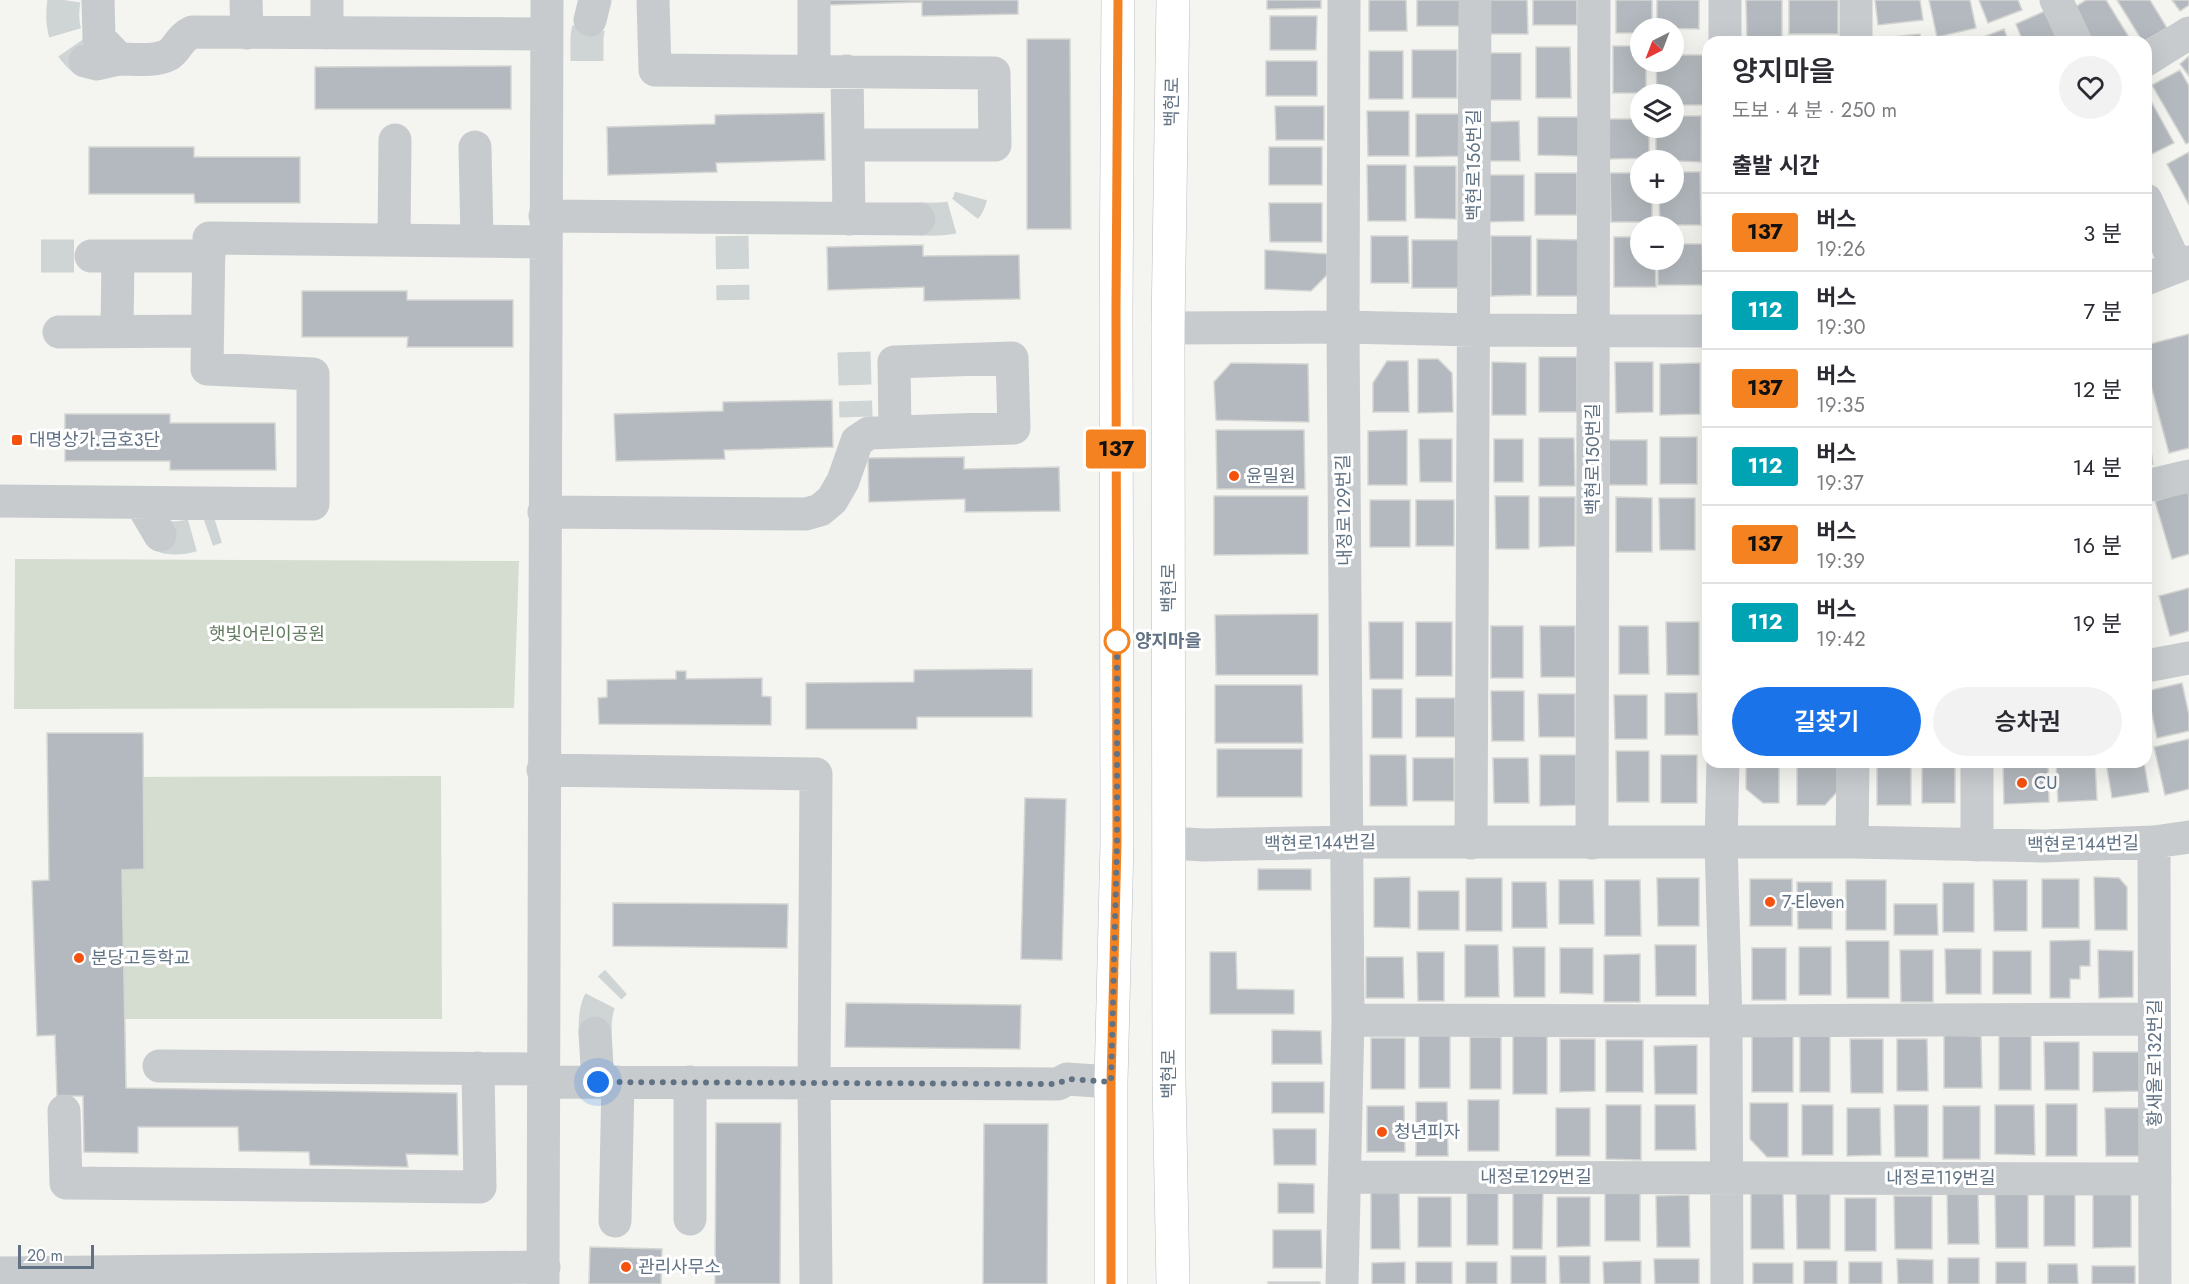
<!DOCTYPE html>
<html lang="ko">
<head>
<meta charset="utf-8">
<style>
	body { margin:0; font-family:Jost,"Noto Sans KR",sans-serif; background:#f2f2f3; color:#2b2b33; height:100vh; display:flex; flex-direction:column; font-size:22px; white-space:nowrap }
	* { box-sizing:border-box; margin:0 }
	p { font-size:20px; color:#7c7c81 }
	.icon { flex:none; width:33px; height:33px; fill:none; stroke:currentColor; stroke-width:2; stroke-linecap:round; stroke-linejoin:round }
	.map { position:relative; flex:1; overflow:hidden }
	.panel { position:absolute; left:1702px; top:36px; width:450px; height:732px; display:flex; flex-direction:column; background:#fff; border-radius:18px; box-shadow:0 6px 24px #0002 }
	.panel>* { flex:none }
	.badge { padding:0 12px; border-radius:4px; font-size:21px; line-height:39px }
	.needle { width:39px; rotate:222deg }
	.buttons { position:absolute; left:1630px; top:18px; display:grid; gap:12px }
	.buttons a { display:grid; place-items:center; width:54px; height:54px; border-radius:50%; background:#fff; box-shadow:0 6px 24px #0002; font-size:30px }
	.scale { position:absolute; left:18px; bottom:15px; width:76px; box-sizing:border-box; padding-left:6px; border:3px solid #607284; border-top:0; font-size:16px; line-height:21px; white-space:nowrap; color:#607284; -webkit-text-stroke:4px #fff; paint-order:stroke }
	.you { position:absolute; width:30px; height:30px; margin:-15px; border:4px solid #fff; border-radius:50%; background:#1a73e8; box-shadow:0 0 0 9px #1a73e833 }
	.map>.badge { position:absolute; translate:-50% -50%; box-shadow:0 0 0 3px #fff }
	h2 { padding:0 30px; font-size:22px; line-height:54px }
	.round { display:grid; place-items:center; flex:none; width:63px; height:63px; border-radius:32px; background:#f2f2f3 }
	.overview { display:flex; align-items:center; justify-content:space-between; height:102px; padding:0 30px }
	h1 { font-size:28px; font-weight:600; line-height:45px }
	.button { display:flex; gap:12px; margin-top:auto; padding:12px 30px }
	.button a { flex:1; height:69px; border-radius:36px; background:#1a73e8; color:#fff; font-size:24px; font-weight:600; line-height:69px; text-align:center }
	.button a+a { background:#f2f2f3; color:#2b2b33 }
	ul { padding:0; list-style:none }
	li { display:flex; align-items:center; gap:18px; height:78px; padding:0 30px; border-top:2px solid #e1e1e2 }
	li div { flex:1 }
	li b { display:block; font-size:22px }
	li em { font-style:normal }
	li .badge { min-width:66px; font-weight:700; text-align:center }
	.map>svg:first-child { display:block }
	.green { fill:#d4ddd0 }
	.building { fill:#b3b9be; stroke:#d5d6d3; stroke-width:1.5 }
	.lines { fill:none; stroke-linecap:round; stroke-linejoin:round }
	.minor-tunnel { stroke:#cfd4d5; stroke-width:33; stroke-dasharray:33 16; stroke-linecap:butt }
	.major-casing { stroke:#babdc1; stroke-width:34 }
	.minor { stroke:#c8cbce; stroke-width:33 }
	.major { stroke:#fff; stroke-width:33 }
	.line-casing { stroke:#fff; stroke-width:14 }
	.line { stroke:#f58220; stroke-width:9 }
	.walk { stroke:#607284; stroke-width:6; stroke-dasharray:0 10.8 }
	.poi-dot { fill:#f6520f; stroke:#fff; stroke-width:2 }
	.stop-dot { fill:#fff; stroke:#f58220; stroke-width:3 }
	.labels { text-anchor:middle; dominant-baseline:central; stroke-width:6; stroke-linejoin:round; paint-order:stroke }
	.street-label { font-size:18px; fill:#607284; stroke:#fff }
	.poi-label { font-size:18px; fill:#607284; stroke:#fff; text-anchor:start }
	.park-label { font-size:18px; fill:#637b60; stroke:#fff }
	.stop-label { font-size:18px; font-weight:bold; fill:#607284; stroke:#fff; text-anchor:start }
</style>
</head>
<body>
<div class="map">
<svg width="2189" height="1284" viewBox="0 0 2189 1284">
	<rect width="100%" height="100%" fill="#f4f5f0"/>
	<!-- green -->
	<path class="green" d="M15,559L519,561L514,708L14,709Z
		M441,776L442,1019H124L122,777Z"/>
	<!-- building -->
	<path class="building" d="M826,0H1018V14L922,16V2L826,5Z
		M1267,0H1321V8L1267,9Z
		M1369,0H1406L1407,31H1369Z
		M1417,0H1466V26H1417Z
		M1489,0H1527L1528,34H1490Z
		M1533,0H1577V25H1533Z
		M1616,0H1652V28H1641V33H1616Z
		M1657,0H1699V29L1657,28Z
		M1746,0H1782V39H1747Z
		M1789,0H1838V34H1789Z
		M1875,0H1920L1923,20L1878,25Z
		M1929,0H1970L1976,28L1937,37Z
		M1979,0H2018L2022,10L1988,23Z
		M2086,0H2106L2132,42H2092L2072,9Z
		M2117,0H2150L2167,28L2143,42Z
		M2172,0H2189V5L2180,11Z
		M2045,11L2058,42H2023L2016,24Z
		M1270,16H1317L1316,50H1270Z
		M2004,29L2009,42H1974L1973,41Z
		M1920,34L1921,42H1872V39Z
		M1027,39H1070L1071,229H1027Z
		M1613,46H1641V62H1646V93H1613Z
		M1536,47H1570L1571,98H1536Z
		M1412,50H1457V98H1412Z
		M1369,51H1403V99H1369Z
		M1487,53H1521V100H1487Z
		M1674,55H1704L1705,105H1674V94H1657L1656,62H1674Z
		M2189,56V76L2180,64Z
		M1266,61H1317V96H1266Z
		M511,66V109H315V67Z
		M2180,70L2189,86V142L2186,144L2152,85Z
		M2146,92L2174,143L2146,157Z
		M1275,106H1324V140H1276Z
		M1367,111H1409V156H1368Z
		M824,113L825,160L716,163L717,172L608,175L607,127L715,124V115Z
		M1416,114H1463L1464,156L1416,157Z
		M1674,116H1701V162L1656,160V128H1674Z
		M1538,117H1579V156L1538,155Z
		M1609,119H1641V128H1649V158L1609,159Z
		M1519,121L1520,161H1488V122Z
		M89,147H194V157H300V203H195L194,194H89Z
		M1269,147H1322V185H1269Z
		M2189,152V205L2167,164Z
		M1367,165H1406V221H1368Z
		M1414,166H1456V219L1415,218Z
		M1674,172H1700L1701,225H1660L1659,194H1674Z
		M1535,173H1577V215H1535Z
		M1610,173H1641V194H1652V222H1611Z
		M1485,175H1524V221L1485,222Z
		M1269,203H1322V242H1270Z
		M1371,236H1408L1409,283H1371Z
		M1491,236H1531V295L1491,296Z
		M1614,237H1641V260H1655L1656,287H1614Z
		M1537,239L1580,240L1581,296H1537Z
		M1412,240H1464V288H1412Z
		M1674,244H1702L1703,285H1658V260H1674Z
		M923,245V256L1019,255L1020,299L924,301V287L828,290L827,247Z
		M1265,250L1327,254V275L1311,291L1265,289Z
		M302,291H407V300H513V347H407L408,337H302Z
		M2189,334V448L2169,453L2146,367V345Z
		M1539,357H1577V412H1539Z
		M1418,359H1438L1452,373L1453,412L1418,413Z
		M1387,361H1408L1409,412H1373V383Z
		M1492,362L1526,363V415H1492Z
		M1615,362H1653V412L1616,413Z
		M1231,363L1308,364L1309,422L1216,420L1214,382Z
		M1700,363V414L1660,415V364Z
		M832,400L833,447L724,450L725,459L616,461L614,414L723,411V402Z
		M65,414H170V423H275L276,470H170V461H65Z
		M2146,419L2153,464L2146,465Z
		M1216,430H1304L1305,489H1217Z
		M1407,430V485H1368V431Z
		M1660,437H1697V484H1660Z
		M1539,438H1574L1575,486H1539Z
		M1419,439H1452V482H1420Z
		M1494,439H1523V482H1494Z
		M1609,440H1647V485H1609Z
		M964,457V469L1059,467L1060,511L965,512V499L869,502L868,458Z
		M2189,491V554L2172,559L2155,501Z
		M1214,496H1308V554L1214,555Z
		M1495,496H1529V549H1496Z
		M1539,497H1575V546L1539,547Z
		M1616,497L1652,498V552H1616Z
		M1659,498H1695V550H1660Z
		M1370,500H1410V547H1370Z
		M1416,500H1454V546H1416Z
		M2189,588V631L2170,636L2159,596Z
		M1318,614V675H1216L1215,615Z
		M1369,622H1403V679H1370Z
		M1416,622H1452V676H1416Z
		M1666,622H1699V675H1667Z
		M1491,626H1523V678H1491Z
		M1540,626H1575V677H1541Z
		M1619,626H1648L1649,674H1619Z
		M1032,669V717H917V729H806V683L914,682V670Z
		M676,671H686V679L762,678V696L771,697V725L599,724L598,698L607,697V680L676,679Z
		M2182,683L2189,715V731L2157,738L2147,691Z
		M1215,685H1302L1303,743H1215Z
		M1372,689H1402V738H1372Z
		M1491,691H1524V741H1492Z
		M1665,693H1697L1698,735H1665Z
		M1538,694H1575V737H1539Z
		M1614,695H1647V739H1615Z
		M1416,698H1455V737H1416Z
		M47,733H143L144,869L122,870L126,1088L457,1093L458,1155L406,1154L408,1167L310,1165L309,1152L239,1151L238,1127H138V1153L84,1152L83,1096H57L55,1035L37,1036L32,881L49,880Z
		M2189,739V789L2165,795L2154,747Z
		M1217,749H1302V797H1217Z
		M1616,751H1649V802H1617Z
		M1370,755H1406L1407,806H1370Z
		M1540,755H1576V805L1540,806Z
		M1661,755H1697V803H1661Z
		M1413,758H1454V801H1413Z
		M1493,758H1528L1529,803H1494Z
		M1746,762H1779V803H1763L1746,789Z
		M1797,762H1837V792L1825,805H1797Z
		M1877,762H1911V805H1877Z
		M1922,762H1955V803H1922Z
		M2003,762H2048L2049,802L2004,804Z
		M2056,762H2095L2097,800L2058,802Z
		M2106,762H2144L2149,792L2112,798Z
		M1025,798L1066,799L1062,960L1021,959Z
		M1258,869H1311V890H1258Z
		M1410,877V928L1374,927V878Z
		M2094,877L2119,878L2127,887V930H2095Z
		M1466,878H1502V931H1466Z
		M1657,878H1699V926H1658Z
		M1750,879H1792V926H1750Z
		M2042,879H2079V928H2042Z
		M1559,880H1593L1594,924H1559Z
		M1605,880H1640L1641,936H1605Z
		M1846,880H1886V930H1846Z
		M1993,880H2027V931H1994Z
		M1512,882H1546L1547,928H1512Z
		M1797,882H1832V929H1798Z
		M1943,883H1974V932H1943Z
		M1418,891H1459V930H1418Z
		M613,903L788,904L787,948L613,946Z
		M1894,904H1937L1938,935H1894Z
		M2090,940V966H2080V979H2070V998H2050V941Z
		M1846,941H1889V998H1847Z
		M1465,945H1498L1499,997H1465Z
		M1655,945H1696V996H1656Z
		M1513,947H1545V997H1514Z
		M1799,947H1831V995H1799Z
		M1560,948H1593V994L1560,993Z
		M1752,948H1786V1000H1752Z
		M1945,949H1981V994H1946Z
		M1900,950H1933V1002H1901Z
		M2098,950L2133,951V997L2099,998Z
		M1993,951H2031V994H1993Z
		M1210,952H1236L1237,989L1294,990V1014H1210Z
		M1417,952H1444V1001H1418Z
		M1640,954V1002H1604V955Z
		M1366,957H1403L1404,998H1366Z
		M846,1003L1021,1005L1020,1049L845,1047Z
		M1272,1030L1321,1031L1322,1064H1272Z
		M1752,1031H1793V1092H1752Z
		M1419,1034H1450V1088H1419Z
		M1800,1035H1830V1092H1800Z
		M1944,1035L1981,1036L1982,1088H1944Z
		M1513,1036H1547V1094H1513Z
		M1999,1036H2031V1090H1999Z
		M1470,1037H1501V1089H1470Z
		M1371,1038H1405V1089H1371Z
		M1560,1039H1595V1091L1560,1092Z
		M1850,1039H1883V1093H1851Z
		M1897,1039H1927L1928,1091H1897Z
		M1606,1040H1643V1092H1606Z
		M2044,1042H2079V1090H2045Z
		M1697,1045V1094H1655L1654,1046Z
		M2093,1052H2140L2141,1091L2093,1092Z
		M1272,1082H1324V1113H1272Z
		M1468,1100H1499V1151H1468Z
		M1416,1102H1447L1448,1156H1416Z
		M1750,1103H1788V1157H1767L1750,1139Z
		M2046,1104H2077V1156H2046Z
		M1606,1105H1641V1160L1606,1159Z
		M1655,1105H1695L1696,1150H1655Z
		M1802,1105H1833V1155H1802Z
		M1894,1105H1928V1157H1895Z
		M1995,1105H2034L2035,1155L1995,1154Z
		M1367,1106H1404L1405,1152H1367Z
		M1943,1106H1980V1159H1943Z
		M1556,1108H1590V1156H1556Z
		M1847,1108H1880L1881,1155L1847,1156Z
		M2105,1108H2141V1156H2106Z
		M716,1123H781L780,1284H715Z
		M984,1124H1048L1047,1284H983Z
		M1273,1129H1316V1165H1274Z
		M1278,1183L1314,1184V1213H1278Z
		M1371,1189H1399L1400,1249H1371Z
		M1796,1189H1830V1249H1797Z
		M1605,1191H1640V1241H1605Z
		M1467,1192L1498,1193V1245H1467Z
		M1513,1193H1543L1542,1249H1513Z
		M1751,1193H1783L1784,1249H1751Z
		M1947,1193L1978,1194L1979,1244H1948Z
		M2044,1193L2075,1194V1246H2044Z
		M1995,1194H2028V1248H1996Z
		M2093,1194H2131V1247L2093,1248Z
		M1689,1195L1690,1247H1657L1656,1196Z
		M1894,1196H1932V1249H1895Z
		M1418,1197H1451V1247H1418Z
		M1557,1197H1590V1246L1557,1247Z
		M1845,1198H1876V1251H1845Z
		M1273,1230H1321L1322,1268H1273Z
		M590,1247L662,1249L661,1284H589Z
		M1511,1256H1546V1284H1511Z
		M1559,1256H1590V1284H1560Z
		M1948,1258H1979V1284H1948Z
		M1654,1259H1699V1284H1655Z
		M1897,1259L1933,1260V1284H1898Z
		M1641,1261V1284H1604L1603,1262Z
		M1804,1261H1837V1284H1804Z
		M1405,1262V1284H1372V1263Z
		M1416,1262H1452V1284H1416Z
		M1466,1262H1497V1284H1466Z
		M1849,1262H1882V1284H1849Z
		M1996,1262H2026V1284H1996Z
		M1753,1263H1793V1284H1753Z
		M2048,1264H2077L2078,1284H2048Z
		M2092,1266H2135V1284H2092Z
		M1268,1282H1320V1284H1268Z"/>
	<g class="lines">
		<!-- minor-tunnel -->
		<path class="minor-tunnel" d="M64,0C60,26 65,45 85,61
			M587,61V37L590,20
			M919,219C942,219 964,223 971,196
			M732,236L733,300
			M41,256H91
			M854,352L856,417
			M160,535C179,543 198,533 217,527
			M595,1033C595,1008 597,999 616,982"/>
		<defs>
			<path id="major" d="M1111,1284V1082L1117,843L1116,311L1118,0
				M1173,1284L1169,1079L1168,328L1173,0"/>
		</defs>
		<!-- major casing -->
		<use href="#major" class="major-casing"/>
		<!-- minor -->
		<path class="minor" d="M98,0L99,38L119,59C133,59 155,62 168,55C178,49 178,39 192,32L547,34
			M246,0L247,33
			M653,0L655,70L994,73L995,145H848
			M814,0V70
			M1856,0V42
			M2056,0L2076,42
			M590,20L595,0
			M327,33V0
			M1725,42V0
			M2146,60L2189,33
			M85,61L97,64L119,59
			M847,71L849,219
			M475,147L477,241
			M2146,200L2177,267
			M545,216L919,219
			M394,240L395,140
			M91,256H209
			M2146,279L2189,262
			M1168,328L1343,327L1474,330L1708,331
			M117,330L118,256
			M59,332L207,331
			M2146,486L2189,476
			M0,501L313,504V374L207,369L209,238L545,242
			M141,503L160,535
			M544,512L806,514L820,510L832,500L843,481L857,441L869,433L1014,428L1012,358L894,362L895,432
			M2146,666L2189,658
			M1723,762L1721,843L1726,1021L1727,1284
			M1977,762V845
			M543,770L816,774L814,1083L816,1284
			M1852,842L1853,762
			M2154,842L2155,1284
			M1169,843L1204,845L1348,842H1852L2043,846L2154,842L2189,837
			M1471,843L1475,0
			M1592,843L1594,0
			M1348,1020L1726,1021L2154,1019
			M595,1033L598,1082
			M159,1066L542,1069
			M543,1082L1058,1084L1067,1079L1111,1082
			M64,1111L66,1183L480,1187L478,1068
			M1345,1177L2155,1179
			M690,1219V1082
			M615,1221L618,1082
			M0,1273L544,1267
			M543,1284L547,0
			M1342,1284L1348,1020L1343,327L1344,0"/>
		<!-- major -->
		<use href="#major" class="major"/>
	</g>
	<g class="lines">
		<defs>
			<path id="line" d="M1111,1284V1082L1117,843L1116,311L1118,0"/>
		</defs>
		<!-- line casing -->
		<use href="#line" class="line-casing"/>
		<!-- line -->
		<use href="#line" class="line"/>
		<!-- walk -->
		<path class="walk" d="M598,1082L1058,1084L1067,1079L1111,1082L1117,843V635V641"/>
	</g>
	<!-- markers -->
	<g class="poi-dot">
		<rect x="11" y="434" width="12" height="12" rx="3"/>
		<circle cx="1234" cy="476" r="6"/>
		<circle cx="2022" cy="783" r="6"/>
		<circle cx="1770" cy="902" r="6"/>
		<circle cx="79" cy="958" r="6"/>
		<circle cx="1382" cy="1132" r="6"/>
		<circle cx="626" cy="1267" r="6"/>
	</g>
	<circle class="stop-dot" cx="1117" cy="641" r="12"/>
	<g class="labels">
		<!-- street labels -->
		<g class="street-label">
			<text transform="translate(1172 102) rotate(-89)">백현로</text>
			<text transform="translate(1474 165) rotate(-90)">백현로156번길</text>
			<text transform="translate(1593 459) rotate(-90)">백현로150번길</text>
			<text transform="translate(1344 510) rotate(-91)">내정로129번길</text>
			<text transform="translate(1169 588) rotate(-90)">백현로</text>
			<text transform="translate(1320 843) rotate(-1)">백현로144번길</text>
			<text transform="translate(2083 844) rotate(-1)">백현로144번길</text>
			<text transform="translate(2155 1063) rotate(-90)">황새울로132번길</text>
			<text transform="translate(1169 1074) rotate(-90)">백현로</text>
			<text x="1536" y="1177">내정로129번길</text>
			<text x="1941" y="1178">내정로119번길</text>
		</g>
		<!-- poi labels -->
		<g class="poi-label">
			<text x="29" y="440">대명상가.금호3단</text>
			<text x="1246" y="476">윤밀원</text>
			<text x="2034" y="783">CU</text>
			<text x="1782" y="902">7-Eleven</text>
			<text x="91" y="958">분당고등학교</text>
			<text x="1394" y="1132">청년피자</text>
			<text x="638" y="1267">관리사무소</text>
		</g>
		<!-- park labels -->
		<g class="park-label">
			<text x="267" y="634">햇빛어린이공원</text>
		</g>
		<!-- stop labels -->
		<g class="stop-label">
			<text x="1135" y="641">양지마을</text>
		</g>
	</g>
</svg>
<div class="buttons">
<a><svg class="needle" viewBox="-14 -14 28 28"><path d="M0-13l5 13h-10z" fill="#e53935"/><path d="M0 13l5-13h-10z" fill="#7c7c81"/></svg></a>
<a><svg class="icon" aria-label="layers" viewBox="0 0 24 24"><path d="M12 4l9 5-9 5-9-5zM3 14l9 5 9-5"/></svg></a>
<a>+</a>
<a>−</a>
</div>
<div class="scale">20 m</div>
<div class="you" style="left:598px;top:1082px"></div>
<b class="badge" style="left:1116px;top:449px;background:#f58220;color:#111">137</b>
<section class="panel">
<div class="overview"><div><h1>양지마을</h1><p>도보 · 4 분 · 250 m</p></div><a class="round"><svg class="icon" aria-label="heart" viewBox="0 0 24 24"><path d="M12 20l-8-8c-3-5 5-10 8-4 3-6 11-1 8 4z"/></svg></a></div>
<h2>출발 시간</h2>
<ul>
<li><span class="badge" style="background:#f58220;color:#111">137</span><div><b>버스</b><p>19:26</p></div><em>3 분</em></li>
<li><span class="badge" style="background:#00a3b4;color:#fff">112</span><div><b>버스</b><p>19:30</p></div><em>7 분</em></li>
<li><span class="badge" style="background:#f58220;color:#111">137</span><div><b>버스</b><p>19:35</p></div><em>12 분</em></li>
<li><span class="badge" style="background:#00a3b4;color:#fff">112</span><div><b>버스</b><p>19:37</p></div><em>14 분</em></li>
<li><span class="badge" style="background:#f58220;color:#111">137</span><div><b>버스</b><p>19:39</p></div><em>16 분</em></li>
<li><span class="badge" style="background:#00a3b4;color:#fff">112</span><div><b>버스</b><p>19:42</p></div><em>19 분</em></li>
</ul>
<div class="button"><a>길찾기</a><a>승차권</a></div>
</section>
</div>
</body>
</html>
